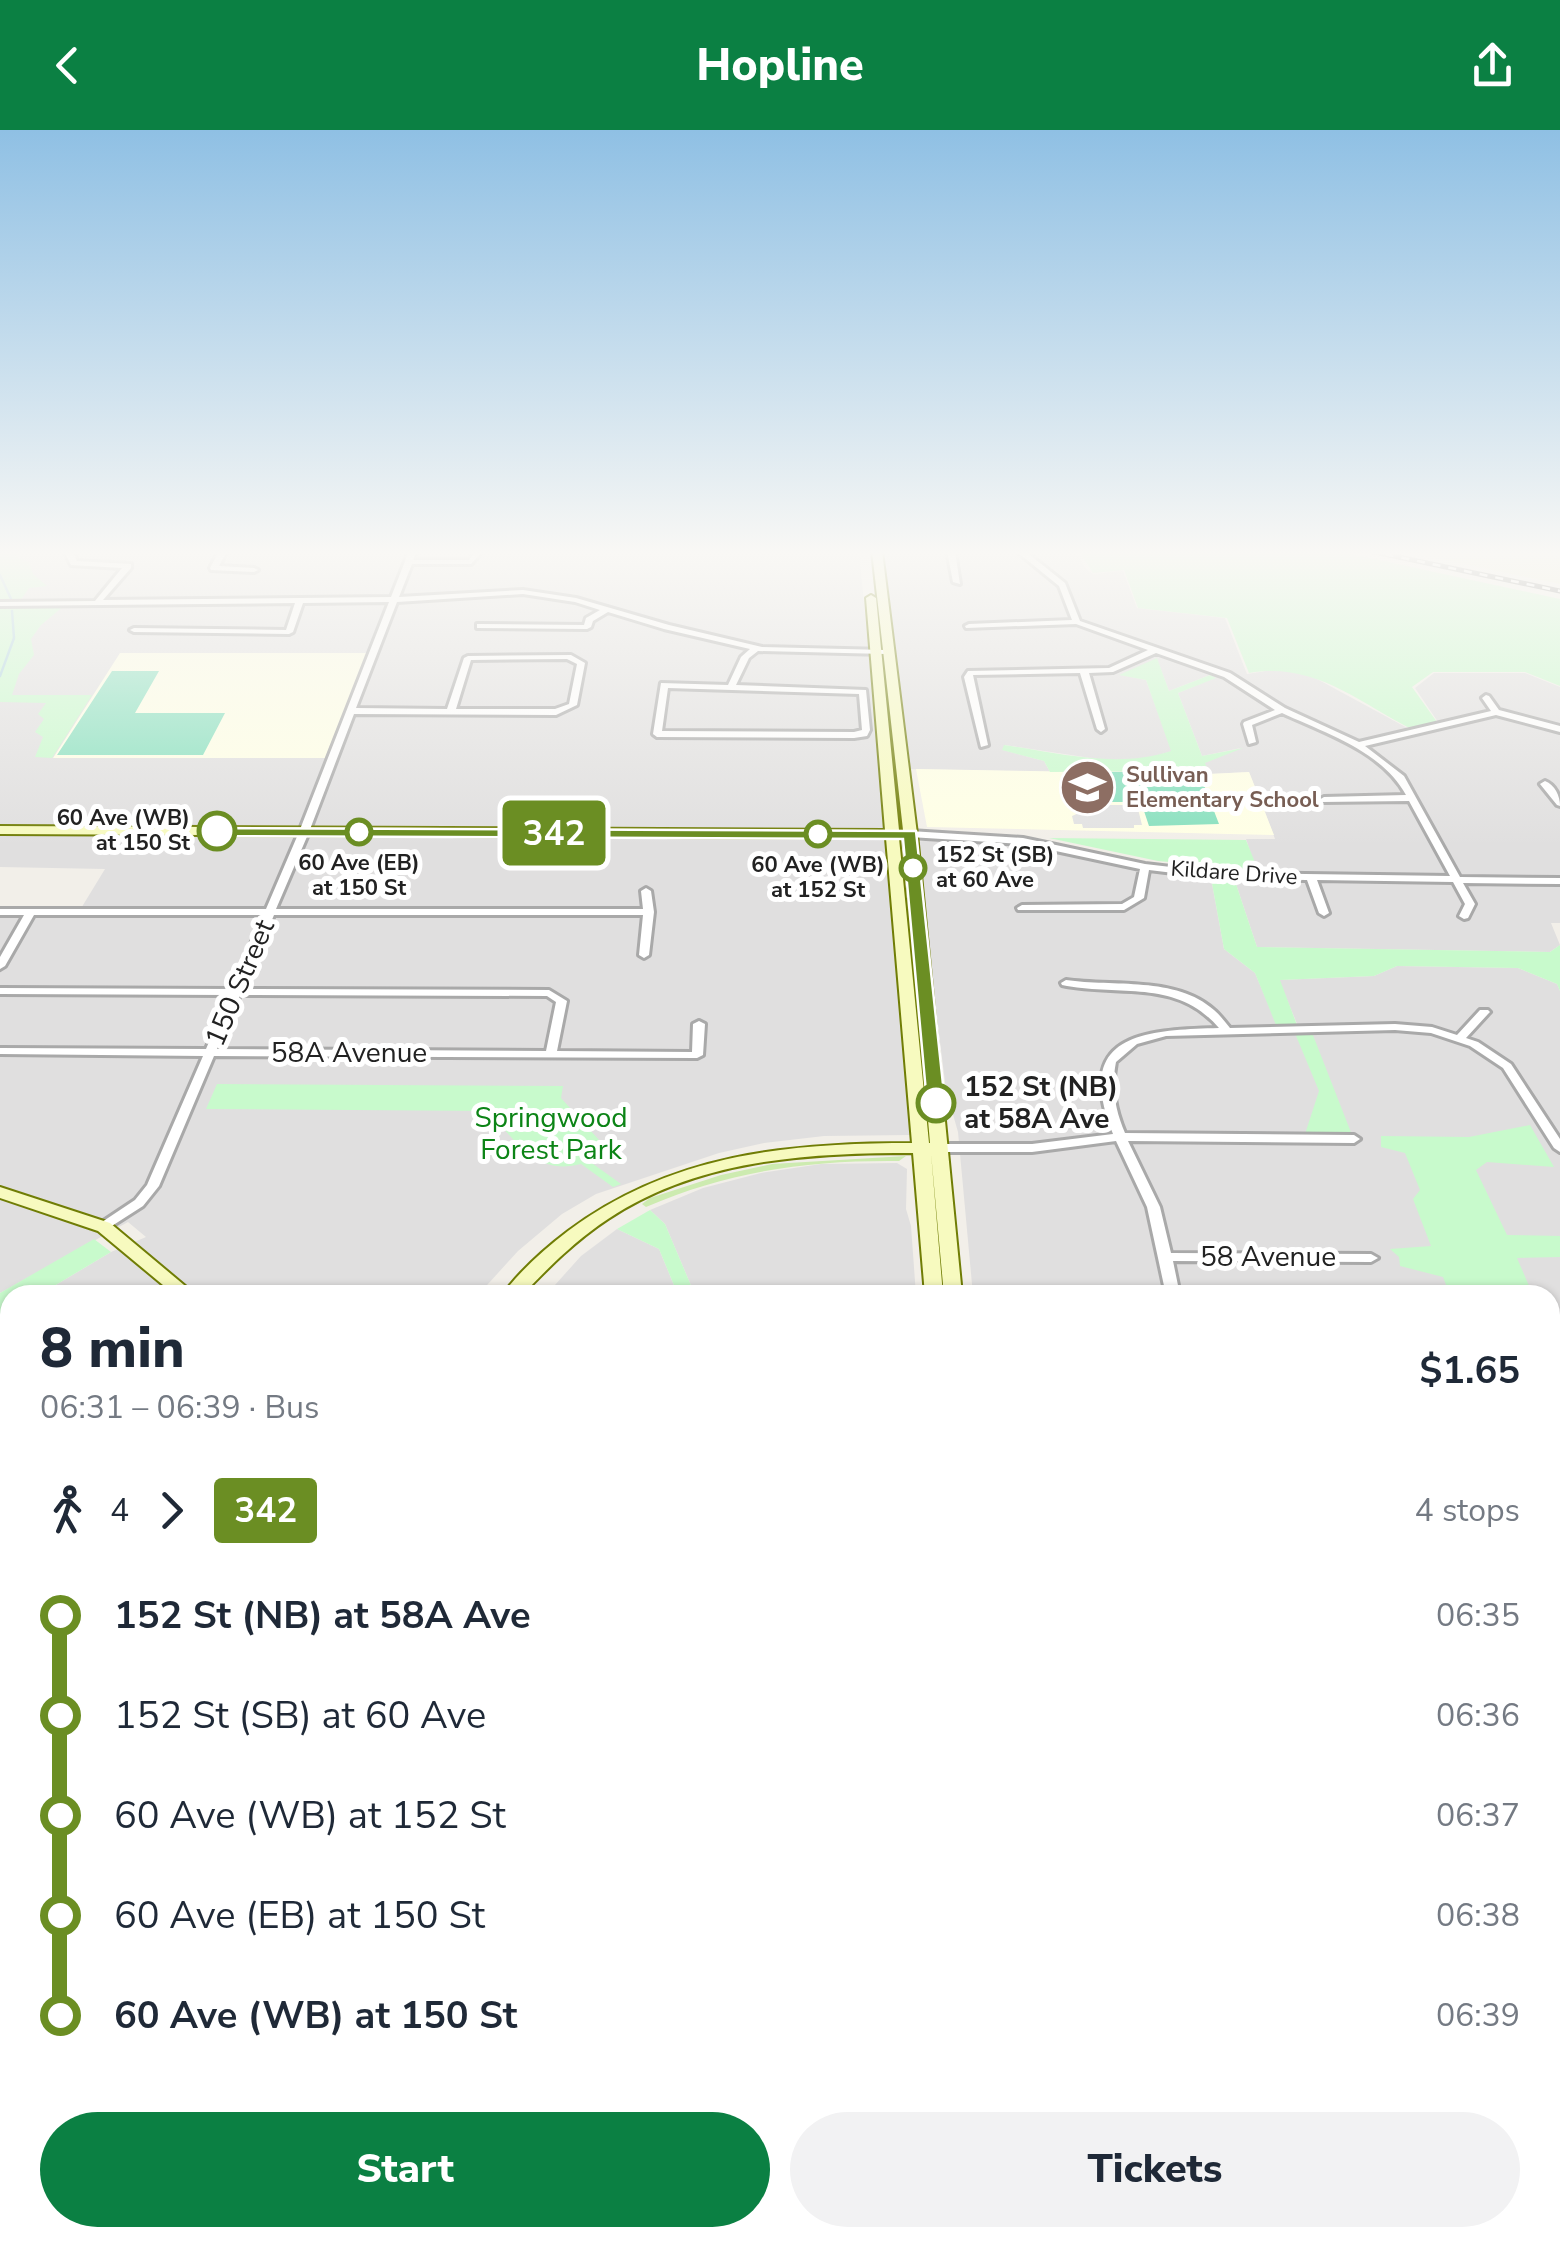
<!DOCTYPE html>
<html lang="en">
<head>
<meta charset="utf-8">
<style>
	body { margin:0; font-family:"Nunito Sans",sans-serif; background:#f2f2f3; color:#1f2937; height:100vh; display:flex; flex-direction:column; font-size:38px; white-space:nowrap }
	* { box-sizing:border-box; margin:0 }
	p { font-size:32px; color:#747a83 }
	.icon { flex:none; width:55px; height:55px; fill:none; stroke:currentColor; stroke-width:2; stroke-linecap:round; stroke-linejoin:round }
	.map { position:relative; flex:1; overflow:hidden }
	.sheet { position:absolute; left:0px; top:1155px; width:1560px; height:962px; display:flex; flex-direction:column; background:#fff; border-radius:30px 30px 0 0; box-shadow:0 2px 8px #0004 }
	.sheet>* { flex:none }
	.badge { padding:0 20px; border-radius:8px; font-size:35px; line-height:65px }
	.map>.badge { position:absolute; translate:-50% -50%; box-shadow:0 0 0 5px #fff }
	.legs { display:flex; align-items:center; gap:15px; height:110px; padding:0 40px; font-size:32px }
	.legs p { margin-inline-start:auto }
	.headline { display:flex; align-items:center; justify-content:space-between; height:170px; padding:0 40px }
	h1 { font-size:55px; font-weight:800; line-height:75px }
	.cta { display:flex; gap:20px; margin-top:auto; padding:20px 40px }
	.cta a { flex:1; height:115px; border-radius:60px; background:#0b8043; color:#fff; font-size:40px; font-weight:800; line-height:115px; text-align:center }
	.cta a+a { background:#f2f2f3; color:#1f2937 }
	ul { padding:0 40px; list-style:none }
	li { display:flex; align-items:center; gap:35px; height:100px; font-size:38px }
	li i { display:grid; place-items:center; width:15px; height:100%; margin:0 12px; background:currentColor }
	li i::after { content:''; width:25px; height:25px; margin:-12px; border:8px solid; border-radius:50%; background:#fff }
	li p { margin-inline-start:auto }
	li:first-child i { background:linear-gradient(#0000 50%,currentColor 0) }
	li:last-child i { background:linear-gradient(currentColor 50%,#0000 0) }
	header { display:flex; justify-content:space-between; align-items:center; height:130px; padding:0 40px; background:#0b8043; color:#fff; font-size:45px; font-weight:800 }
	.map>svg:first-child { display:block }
	.residential { fill:#e0dfdf }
	.commercial { fill:#f2dad9 }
	.industrial { fill:#ebdbe8 }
	.education { fill:#ffffe5 }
	.farmland { fill:#eef0d5 }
	.grass { fill:#cdebb0 }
	.park { fill:#c8facc }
	.pitch { fill:#88e0be }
	.parking { fill:#e2e2e2 }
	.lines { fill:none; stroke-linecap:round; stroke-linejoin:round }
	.stream { stroke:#aad3df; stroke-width:2.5 }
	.street-casing { stroke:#a9a9a9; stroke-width:6 }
	.secondary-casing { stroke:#707d05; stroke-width:4 }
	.highway-casing { stroke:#dc2a67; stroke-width:6 }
	.street { fill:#fff; fill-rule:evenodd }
	.secondary { fill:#f7fabf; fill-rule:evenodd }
	.highway { fill:#e892a2; fill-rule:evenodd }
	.rail-casing { stroke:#707070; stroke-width:5 }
	.rail { stroke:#fff; stroke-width:2.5; stroke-dasharray:8; stroke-linecap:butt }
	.line-1 { fill:#6b8e23; stroke:#fff; stroke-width:2.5 }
	.stop-1-dot { fill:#fff; stroke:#6b8e23; stroke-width:5 }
	.labels { text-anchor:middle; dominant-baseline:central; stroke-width:10; stroke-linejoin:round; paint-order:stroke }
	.far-education-label { font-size:22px; font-weight:bold; fill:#785e54; stroke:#fff; text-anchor:start }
	.far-stop-label { font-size:22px; font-weight:bold; fill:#222; stroke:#fff }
	.far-street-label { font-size:22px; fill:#222; stroke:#fff }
	.street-label { font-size:28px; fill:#222; stroke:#fff }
	.stop-label { font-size:28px; font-weight:bold; fill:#222; stroke:#fff; text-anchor:start }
	.park-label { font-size:28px; fill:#0c8416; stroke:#fff }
</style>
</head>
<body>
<header><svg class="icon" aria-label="back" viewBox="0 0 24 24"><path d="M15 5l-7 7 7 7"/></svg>Hopline<svg class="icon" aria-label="share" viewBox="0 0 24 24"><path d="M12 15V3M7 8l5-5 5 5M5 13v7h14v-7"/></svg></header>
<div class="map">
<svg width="1560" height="2116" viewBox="0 0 1560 2116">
	<rect width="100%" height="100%" fill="#f2efe9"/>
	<!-- residential -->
	<path class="residential" d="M0,421H859L887,719L882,730L889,751L910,1005L824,1006L764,1013L719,1023L596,1064L562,1084L518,1121L478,1165H39L111,1122L146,1107L128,1092L0,1163V780H80L105,739L0,737Z
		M881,421H1077L1084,437L1093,444L1123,441L1137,478L1225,488L1247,544L1278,539L1306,543L1411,600L1438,592L1415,558L1434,543H1525L1560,557V793H1551L1560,815L1550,822L1257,817L1234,748H1259L1246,709H1275L1265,682L1311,673L1261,672L1249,642L1209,644L1204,633L1241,618L1202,626L1178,563L1214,548L1210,545L1169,561L1157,529L1122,545L1146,550L1172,621L1146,629L1104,630L1005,615L1003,620L1044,631L1050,642L910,639Z
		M948,708L1013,712L1143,739L1211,748L1224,819L1255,843L1277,895L1297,894L1279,850L1374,846L1397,836L1518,838L1557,854L1560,861V1474H1550V1165H973L958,1002L946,960L915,712Z
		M897,1033L907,1039L906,1079L911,1096L916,1165H695L665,1094L650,1080L703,1058L761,1043L821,1034Z
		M617,1099L659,1119L678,1165H546L581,1126Z
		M10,1183V1314L0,1317V1189Z"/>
	<!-- commercial -->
	<path class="commercial" d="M1550,1474H1560V1691H1550Z
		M1550,1771H1560V2116H1066L1065,2108H1550Z
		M585,2108H996L997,2116H584Z"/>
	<!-- industrial -->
	<path class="industrial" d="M3,1761H10V2108H160L158,2116H0Z"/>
	<!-- education -->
	<path class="education" d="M120,523H367L325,628H53Z
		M916,639L1209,644L1249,642L1274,705L927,697Z"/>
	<!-- farmland -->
	<path class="farmland" d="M1402,421H1560V454Z"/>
	<!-- grass -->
	<path class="grass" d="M906,1026L899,1031C809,1030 729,1041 646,1077L642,1074L650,1068L721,1045L772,1034Z
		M177,2108H574L573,2116H175Z"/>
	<!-- park -->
	<path class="park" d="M0,421H22L18,428L29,432L33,444L47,456L29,458L18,474L65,475L41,495L31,509L34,525L19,544L12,565H92L52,628L35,627L43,607L35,602L44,589L38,584L46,573L0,572Z
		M1079,421H1337L1560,469V556L1525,542H1433L1412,557L1437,592L1411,599C1356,570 1313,532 1249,543L1227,488L1138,478L1124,440L1093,443Z
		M1157,528L1169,561L1210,545L1216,548L1178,563L1202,626L1243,618L1205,633L1208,641L1050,642L1044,631L1002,620L1004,615C1059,623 1117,639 1171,621L1146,550L1119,545Z
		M1049,708L1246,710L1258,740L1158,731Z
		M1211,748H1234L1257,817L1550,822L1560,815V861L1557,854L1518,838L1397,836L1374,846L1280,850L1297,895H1276L1255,843L1224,819Z
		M1311,900L1352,1005L1305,1004L1319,961L1294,901Z
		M217,954L563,956L561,968L600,1011L599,1019L589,1031L621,1054L613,1057L581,1034C535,1046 516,1011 488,981L206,979Z
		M1530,995L1554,1037L1487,1032L1476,1040L1507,1105L1560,1106V1127L1517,1128L1533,1165H1450L1443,1147L1400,1136L1399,1127L1390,1119L1431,1116L1413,1069L1420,1060L1405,1023L1381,1017V1006L1469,1007Z
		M650,1080L665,1094L695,1165H678L659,1119L617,1099Z
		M94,1109L111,1122L39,1165H10V1183L0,1189V1163Z"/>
	<!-- pitch -->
	<path class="pitch" d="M112,541H159L135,583H225L203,625H57Z
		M1070,642H1199L1219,694L1149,696L1141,672H1077Z"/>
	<!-- parking -->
	<path class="parking" d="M1078,675H1128L1138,679L1142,695H1134V698H1083L1082,694H1074L1072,686L1079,683Z
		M1550,1859H1560V1976H1550Z
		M1550,2075H1560V2116H1416L1414,2108H1550Z"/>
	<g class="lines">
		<!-- stream -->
		<path class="stream" d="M0,445L12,471
			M0,546L14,508L12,481"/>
		<defs>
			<path id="street" d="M64,421H72L77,431L131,434V438L103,470L391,467L409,421H417L413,430H469L475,421H483L471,434H412L399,467L523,460L576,468L669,495L762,517L886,520L890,522L886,524L758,521L749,528L736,555L866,560L870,600L867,606L854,608L657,607L653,604L661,553L728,555L741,527L750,519L664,499L608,482L593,491L591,497L587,499L477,498V494H480L584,495L586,488L600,480L575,472L523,464L397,472L356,578L447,579L464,528L468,526L571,525L585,533L577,575L556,585L354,584L309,702L276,779H643L641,761L646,758L651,761L654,782L649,825L644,828L639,825L643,785H274L243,859L549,860L567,871L557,921L692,922L693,894L699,891L705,894L703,925L697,928L214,926L159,1056L143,1076L104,1101L99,1100L98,1097L99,1094L135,1070L147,1055L203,926L0,924V918L206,919L229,865L0,864V858L232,859L263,785H34L5,836L0,839V827L24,785H0V779H266L299,702L389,472L303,473L293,502L289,504L134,502L130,500L134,498L286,500L295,473L0,476V472L95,471L122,438L71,435ZM567,529L577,534L569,574L555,579H456L471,530ZM668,558L859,564L862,600L854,602L662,601ZM240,865L547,866L556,872L546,921L217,919Z
				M219,421H227L219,436L254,438L258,440L254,442L211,440L210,438Z
				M947,421H955L960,454L953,452Z
				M1016,421H1025L1065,453L1080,491L1230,543L1285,578L1359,612L1491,581L1482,568L1486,565L1489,566L1499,580L1560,596V602L1496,585L1365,616L1404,646L1460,747L1560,748V754L1463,753L1475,774L1468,788L1464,789L1459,786L1465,774L1453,752L1317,750L1329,783L1324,786L1319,783L1307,750L1223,749L1149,740L1144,768L1124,780H1018L1017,778L1022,775L1122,774L1134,767L1140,739L1023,714L910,707L905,704L910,701L1023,708L1145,734L1223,743L1450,746L1409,671L1321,672L1319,670L1324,667L1406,665C1382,621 1325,603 1282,583L1252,595L1256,612L1249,614L1243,594L1244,592L1275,580L1224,547L1156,523L1113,542L1089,543L1105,599L1101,602L1097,599L1080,543L973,545L988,615L981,617L964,547L968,541L1109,538L1148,520L1076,494L966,498L965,496L969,494L1072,490L1059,456Z
				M1545,651C1555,655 1560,666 1560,676L1557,675L1540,654Z
				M1066,850C1113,857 1176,846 1214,880C1220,885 1225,892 1230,898L1395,894L1432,897L1457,905L1480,880H1488L1490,882L1488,884L1466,908L1478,912L1511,934L1560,1009V1022L1554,1018L1503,938L1470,916L1431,903L1395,900L1166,906L1137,914L1116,932C1111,958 1115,979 1125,1003L1354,1005L1360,1009L1354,1013L1128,1011L1160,1077L1171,1123L1371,1124L1378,1128L1371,1132L1173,1131L1180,1165H1166L1147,1077L1116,1011L1032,1022H940L934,1018L940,1014H1032L1113,1004C1073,905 1141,900 1219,898C1176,848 1120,867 1062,855L1061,853Z
				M1550,1271H1560V1281H1550Z
				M0,1416H10V1428H0Z"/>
			<path id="secondary" d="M872,421H882L917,704L962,1165H944L931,1023L943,1165H925L913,1023C808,1023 698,1029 608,1089C576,1110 549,1137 522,1165H502C520,1141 544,1119 568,1101C671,1024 787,1013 912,1013L886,708L0,704V696L885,700L866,468L871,465L876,468L899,700H903ZM899,708H904L930,1013H929Z
				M0,1057L110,1093L196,1165H175L98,1101L0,1068Z
				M995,2108H1024L1026,2116H996Z
				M1028,2108H1057L1059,2116H1029Z"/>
			<path id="highway" d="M6,1642L10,1643V1672L0,1673V1644Z
				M0,1689H10V1717H0Z
				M1550,1698H1560V1726H1550Z
				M10,1718V1751L0,1755V1722Z
				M1550,1734H1560V1762H1550Z"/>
		</defs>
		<!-- street casing -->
		<use href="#street" class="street-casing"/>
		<!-- secondary casing -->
		<use href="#secondary" class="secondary-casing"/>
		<!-- highway casing -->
		<use href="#highway" class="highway-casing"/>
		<!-- street -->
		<use href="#street" class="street"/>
		<!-- secondary -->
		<use href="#secondary" class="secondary"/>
		<!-- highway -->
		<use href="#highway" class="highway"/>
		<defs>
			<path id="rail" d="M1370,421L1560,461"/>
		</defs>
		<!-- rail casing -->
		<use href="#rail" class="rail-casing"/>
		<!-- rail -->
		<use href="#rail" class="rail"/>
	</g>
	<!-- sky -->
	<linearGradient id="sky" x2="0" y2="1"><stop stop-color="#8fc0e4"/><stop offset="0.59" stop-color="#f9f8f5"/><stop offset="1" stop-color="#f9f8f5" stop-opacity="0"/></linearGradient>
	<rect width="1560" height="717" fill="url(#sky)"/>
	<!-- line-1 -->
	<path class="line-1" d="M212,698L916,701L945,973L936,979L927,973L903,709L217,706L212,704Z"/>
	<!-- icons -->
	<defs>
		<symbol id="school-disc" viewBox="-11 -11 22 22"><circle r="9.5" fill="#8d6e63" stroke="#fff"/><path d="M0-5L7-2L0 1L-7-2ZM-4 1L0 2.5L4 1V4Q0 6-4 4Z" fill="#fff"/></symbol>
	</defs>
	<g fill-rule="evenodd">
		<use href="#school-disc" x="1056" y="626" width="63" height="63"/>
	</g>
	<!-- markers -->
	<g class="stop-1-dot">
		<circle cx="217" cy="701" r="18"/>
		<circle cx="359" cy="702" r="12"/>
		<circle cx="818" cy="704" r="12"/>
		<circle cx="913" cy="738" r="12"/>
		<circle cx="936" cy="973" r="18"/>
	</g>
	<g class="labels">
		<!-- far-education labels -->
		<g class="far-education-label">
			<text x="1126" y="645">Sullivan<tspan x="1126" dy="25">Elementary School</tspan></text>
		</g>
		<!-- far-stop labels -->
		<g class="far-stop-label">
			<text x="190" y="688" text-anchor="end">60 Ave (WB)<tspan x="190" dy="25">at 150 St</tspan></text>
			<text x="936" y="725" text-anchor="start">152 St (SB)<tspan x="936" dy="25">at 60 Ave</tspan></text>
			<text x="359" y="733">60 Ave (EB)<tspan x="359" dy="25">at 150 St</tspan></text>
			<text x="818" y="735">60 Ave (WB)<tspan x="818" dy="25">at 152 St</tspan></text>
		</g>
		<!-- far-street labels -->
		<g class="far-street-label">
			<text transform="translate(1234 743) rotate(4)">Kildare Drive</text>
		</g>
		<!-- street labels -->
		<g class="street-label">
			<text transform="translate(240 853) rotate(-67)">150 Street</text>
			<text x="349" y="923">58A Avenue</text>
			<text x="1268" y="1127">58 Avenue</text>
		</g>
		<!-- stop labels -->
		<g class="stop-label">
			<text x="964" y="957">152 St (NB)<tspan x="964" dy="32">at 58A Ave</tspan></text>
		</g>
		<!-- park labels -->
		<g class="park-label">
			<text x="551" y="988">Springwood<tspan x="551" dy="32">Forest Park</tspan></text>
		</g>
	</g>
</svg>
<b class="badge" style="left:554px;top:703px;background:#6b8e23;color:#fff">342</b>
<section class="sheet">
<div class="headline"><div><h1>8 min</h1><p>06:31 – 06:39 · Bus</p></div><b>$1.65</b></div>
<div class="legs"><svg class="icon" aria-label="walk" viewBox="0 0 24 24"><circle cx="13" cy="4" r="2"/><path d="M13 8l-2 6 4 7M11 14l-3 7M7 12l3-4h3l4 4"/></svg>4<svg class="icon" aria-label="forward" viewBox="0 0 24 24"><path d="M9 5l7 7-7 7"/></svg><b class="badge" style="background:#6b8e23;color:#fff">342</b><p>4 stops</p></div>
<ul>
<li><i style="color:#6b8e23"></i><b>152 St (NB) at 58A Ave</b><p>06:35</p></li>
<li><i style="color:#6b8e23"></i><span>152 St (SB) at 60 Ave</span><p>06:36</p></li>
<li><i style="color:#6b8e23"></i><span>60 Ave (WB) at 152 St</span><p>06:37</p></li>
<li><i style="color:#6b8e23"></i><span>60 Ave (EB) at 150 St</span><p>06:38</p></li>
<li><i style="color:#6b8e23"></i><b>60 Ave (WB) at 150 St</b><p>06:39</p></li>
</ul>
<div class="cta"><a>Start</a><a>Tickets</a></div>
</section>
</div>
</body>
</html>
